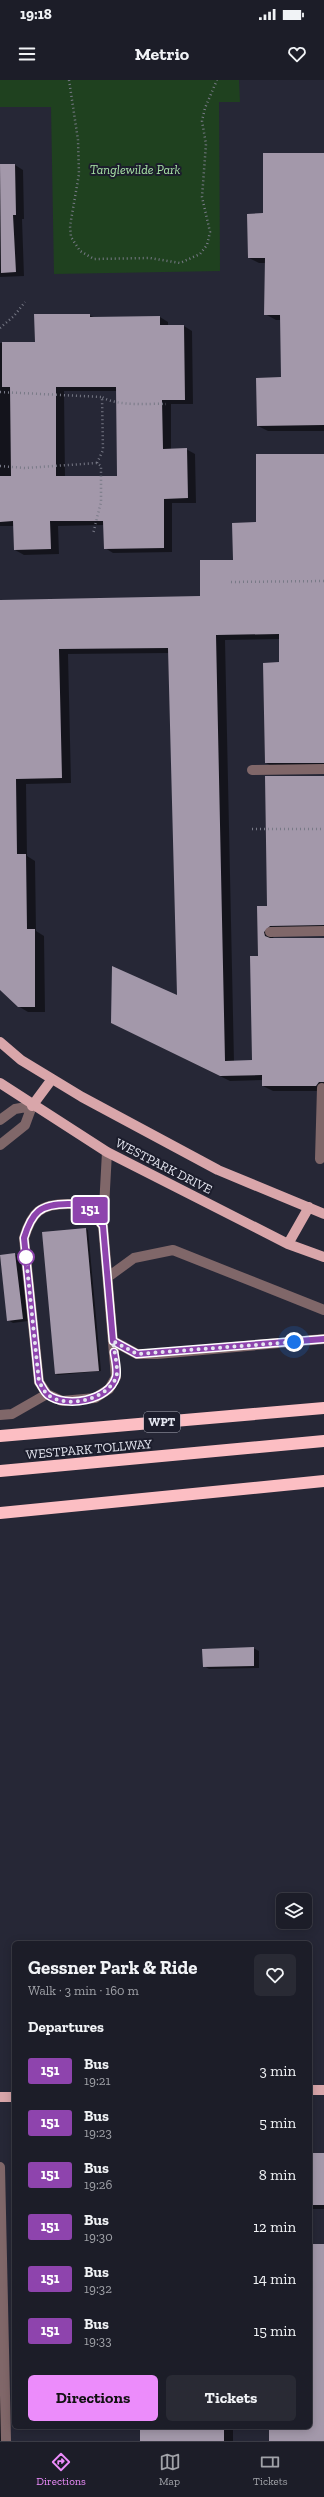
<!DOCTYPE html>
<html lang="en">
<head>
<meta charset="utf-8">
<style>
	body { margin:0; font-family:"Zilla Slab",serif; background:#292a34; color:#f1f3f6; height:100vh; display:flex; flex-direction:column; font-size:15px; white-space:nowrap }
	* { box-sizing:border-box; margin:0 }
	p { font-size:13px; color:#a0a2a8 }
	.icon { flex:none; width:22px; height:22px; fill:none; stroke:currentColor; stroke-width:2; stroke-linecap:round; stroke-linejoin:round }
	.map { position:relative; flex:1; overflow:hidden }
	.details { position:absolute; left:12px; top:1861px; width:300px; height:488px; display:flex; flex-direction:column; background:#1c1d28; border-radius:6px; box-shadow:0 2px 10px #0003,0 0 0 1px #3a3b45 }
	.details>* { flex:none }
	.badge { padding:0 8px; border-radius:3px; font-size:14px; line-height:26px }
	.buttons { position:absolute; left:276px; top:1813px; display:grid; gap:8px }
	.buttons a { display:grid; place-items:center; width:36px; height:36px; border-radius:6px; background:#1c1d28; box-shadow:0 2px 10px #0003,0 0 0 1px #3a3b45; font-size:20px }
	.you { position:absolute; width:20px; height:20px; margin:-10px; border:3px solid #fff; border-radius:50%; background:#1a73e8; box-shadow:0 0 0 6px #1a73e833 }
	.map>.badge { position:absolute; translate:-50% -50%; box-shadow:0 0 0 2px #fff }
	h2 { padding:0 16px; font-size:15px; line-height:36px }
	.round { display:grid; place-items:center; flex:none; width:42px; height:42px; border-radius:6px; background:#292a34 }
	.summary { display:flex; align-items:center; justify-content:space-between; height:68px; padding:0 16px }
	h1 { font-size:19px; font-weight:700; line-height:30px }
	.button { display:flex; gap:8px; margin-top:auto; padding:8px 16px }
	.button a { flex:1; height:46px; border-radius:6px; background:#ec8cfb; color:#111; font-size:16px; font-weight:700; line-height:46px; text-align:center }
	.button a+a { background:#292a34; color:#f1f3f6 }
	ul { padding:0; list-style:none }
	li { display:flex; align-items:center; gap:12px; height:52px; padding:0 16px }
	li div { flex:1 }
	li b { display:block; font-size:15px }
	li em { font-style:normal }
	li .badge { min-width:44px; font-weight:700; text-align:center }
	.status { display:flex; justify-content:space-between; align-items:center; height:28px; padding:0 20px; background:#1c1d28; direction:ltr }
	.status svg { height:11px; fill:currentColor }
	header { display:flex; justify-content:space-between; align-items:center; height:52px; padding:0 16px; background:#1c1d28; font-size:18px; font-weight:700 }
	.dock { display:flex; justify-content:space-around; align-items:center; height:56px; border-top:1px solid #3a3b45; background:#1c1d28; font-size:11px; color:#a0a2a8 }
	.dock a { display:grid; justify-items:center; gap:2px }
	.dock .selected { color:#ec8cfb }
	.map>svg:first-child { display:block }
	.park { fill:#1f411f }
	.shadow { fill:#0007; fill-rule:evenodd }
	.building { fill:#a398aa; fill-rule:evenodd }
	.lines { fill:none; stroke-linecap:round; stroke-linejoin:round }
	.path { stroke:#787a87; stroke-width:2.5; stroke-dasharray:1 3; stroke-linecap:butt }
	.minor { stroke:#806769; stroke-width:10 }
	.major { stroke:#d9a6aa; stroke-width:10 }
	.highway { stroke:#fcbec3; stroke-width:12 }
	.line-casing { stroke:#fff; stroke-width:9 }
	.line { stroke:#8e44ad; stroke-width:6 }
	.walk { stroke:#e4e6f0; stroke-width:4; stroke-dasharray:0 7.2 }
	.stop-dot { fill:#fff; stroke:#8e44ad; stroke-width:2 }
	.labels { text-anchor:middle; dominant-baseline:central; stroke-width:4; stroke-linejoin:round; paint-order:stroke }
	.shield { fill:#1c1d2c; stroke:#a8aab5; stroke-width:1 }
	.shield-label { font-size:12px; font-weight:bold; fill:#e4e6f0 }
	.park-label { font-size:13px; font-style:italic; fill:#a8e2a6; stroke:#1c1d2c }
	.street-label { font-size:13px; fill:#e4e6f0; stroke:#1c1d2c }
</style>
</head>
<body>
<div class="status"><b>19:18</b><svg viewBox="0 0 49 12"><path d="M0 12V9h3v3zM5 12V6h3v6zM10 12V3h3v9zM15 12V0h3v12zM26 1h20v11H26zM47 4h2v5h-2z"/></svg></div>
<header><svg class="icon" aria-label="menu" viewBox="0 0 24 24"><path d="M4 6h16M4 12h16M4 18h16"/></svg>Metrio<svg class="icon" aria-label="heart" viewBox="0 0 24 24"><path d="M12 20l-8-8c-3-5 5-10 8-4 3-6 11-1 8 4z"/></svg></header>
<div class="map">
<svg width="324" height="2361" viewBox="0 0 324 2361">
	<rect width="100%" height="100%" fill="#262736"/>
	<!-- park -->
	<path class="park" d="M0,0H239L240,22H219L220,191L54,194L51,27H0Z"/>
	<!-- shadow -->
	<path class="shadow" d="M324,74V351H268L258,346L282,298L281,240H276L265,234L266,183H259L249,178L264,134Z
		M0,85H15L23,90L24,139H22L24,196L0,197Z
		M89,235L96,238L160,237L168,242V246H184L192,251L193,324H171V369H186L195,374L196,423H172V472L113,473L105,468L104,445L58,446L59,474L24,475L15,470L14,446H0V263H36ZM64,311H117L118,397H65Z
		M324,375V688H275L266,683L280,583V559L225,560L234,982L253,981L259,877L268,827L324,696V850L274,854L273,859H324V1011H273L263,1006V1000L230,1001L122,948L178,917L169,573L68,574L71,703L26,704L27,776L35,781L36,851L44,856L45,932H28L18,926L0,908V521L201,517L234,481L257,443Z
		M86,1149L88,1150L101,1291L58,1295L56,1294Z
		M14,1174L20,1177L28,1241L13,1243L8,1240L0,1176Z
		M253,1568L259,1571V1588L209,1589L204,1586Z
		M310,2074H324V2129H310Z
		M0,2221L2,2361H0Z
		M141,2347H233V2361H141Z"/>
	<!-- building -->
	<path class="building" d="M263,73H324V345L257,346L256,298L281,297L280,235H264L265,178H248L247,134L263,133Z
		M0,84H15L16,135H13L16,192L1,193Z
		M34,234H90V237L160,236V245H184L185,320H162L163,369L187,368L188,418L164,419V468L104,469L103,441H50L51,469L14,470L13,441L0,442V396H11L10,307H2V262H35ZM56,307H116L117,396H56Z
		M256,374H324V683H265L263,583L279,582V554L216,555L225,981L252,980L250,876H258L257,826H267L265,696H324V845L270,846L264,852L265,856L270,858H324V1002H319L316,1006H262V995L220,996L111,943L112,886L177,915L168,568L59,569L62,698L16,699L17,774H26L27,849H35V927H18L0,910V520L200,516V480H233L232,443L256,442Z
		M86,1148L99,1291L55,1294L42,1152Z
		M15,1173L23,1239L7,1241L0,1175Z
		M254,1567V1586L203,1587L202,1569Z
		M310,2073H324V2125H310Z
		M310,2164H324V2361H269V2347H310Z
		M140,2347H224V2361H140Z"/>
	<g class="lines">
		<!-- path -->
		<path class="path" d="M69,0L78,60L79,94L70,146L71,157L80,171L94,179L150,178L180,183L200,174L207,165L210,152L202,117L206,64L202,41L205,28L217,0
			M0,248L14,236L25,222
			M0,312L102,317
			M97,383L103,370L102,317C119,327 147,323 166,324
			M0,386L25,388L97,383L101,386V422L93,454
			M231,502L324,501
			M252,749H324"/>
		<!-- minor -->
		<path class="minor" d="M252,690L324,689
			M270,852L324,851
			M0,1040L15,1029L32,1026L25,1045L0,1065
			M320,1079L322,1008
			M103,1146C97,1139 92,1130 84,1125C80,1123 73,1124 68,1124C40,1124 32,1132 24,1158L39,1302L47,1314L62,1321L95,1318L109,1309L116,1297L103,1146L107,1072
			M108,1197L134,1178L173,1170L324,1230
			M113,1261L137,1274H157L324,1259
			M0,1335L12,1334L47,1314
			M0,2087L6,2361"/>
		<!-- major -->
		<path class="major" d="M0,962L21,980L82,1017L218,1090L324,1134
			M0,1003L107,1072L288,1164L324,1177
			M32,1026L52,999
			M288,1164L309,1127
			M310,2010H324
			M0,2017H14"/>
		<!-- highway -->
		<path class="highway" d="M0,1356L324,1328
			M0,1391L324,1361
			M0,1433L324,1401"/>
	</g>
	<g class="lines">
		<defs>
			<path id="line" d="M114,1272C115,1279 118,1291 116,1297C109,1321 66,1328 48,1315C44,1312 42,1306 39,1302L24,1158C32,1132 40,1124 68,1124C73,1124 80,1123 84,1125C92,1130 97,1139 103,1146L113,1261L137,1274L324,1259"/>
		</defs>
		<!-- line casing -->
		<use href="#line" class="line-casing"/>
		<!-- line -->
		<use href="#line" class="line"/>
		<!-- walk -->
		<path class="walk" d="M26,1177L39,1302C42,1306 44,1312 48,1315C67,1329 106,1320 116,1298C119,1290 114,1271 113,1261L137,1274L294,1262"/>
	</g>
	<!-- markers -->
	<circle class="stop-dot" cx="26" cy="1177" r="8"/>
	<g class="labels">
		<!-- shield labels -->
		<rect class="shield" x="144" y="1332" width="36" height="20" rx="3"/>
		<g class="shield-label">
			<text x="162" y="1342">WPT</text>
		</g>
		<!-- park labels -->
		<g class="park-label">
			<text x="135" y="89">Tanglewilde Park</text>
		</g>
		<!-- street labels -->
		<g class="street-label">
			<text transform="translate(164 1086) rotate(27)">WESTPARK DRIVE</text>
			<text transform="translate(89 1369) rotate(-5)">WESTPARK TOLLWAY</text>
		</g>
	</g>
</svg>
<div class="buttons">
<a><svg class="icon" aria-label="layers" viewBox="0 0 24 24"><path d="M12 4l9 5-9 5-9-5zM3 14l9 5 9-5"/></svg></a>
</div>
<div class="you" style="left:294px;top:1262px"></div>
<b class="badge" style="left:90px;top:1130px;background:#8e44ad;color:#fff">151</b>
<section class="details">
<div class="summary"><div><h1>Gessner Park &amp; Ride</h1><p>Walk · 3 min · 160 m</p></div><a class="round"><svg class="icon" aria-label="heart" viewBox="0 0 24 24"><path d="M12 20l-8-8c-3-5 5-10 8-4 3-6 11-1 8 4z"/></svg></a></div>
<h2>Departures</h2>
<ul>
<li><span class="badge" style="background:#8e44ad;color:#fff">151</span><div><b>Bus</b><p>19:21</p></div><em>3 min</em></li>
<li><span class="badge" style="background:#8e44ad;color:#fff">151</span><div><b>Bus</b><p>19:23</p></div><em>5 min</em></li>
<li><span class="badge" style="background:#8e44ad;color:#fff">151</span><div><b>Bus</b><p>19:26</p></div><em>8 min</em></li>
<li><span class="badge" style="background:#8e44ad;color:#fff">151</span><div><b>Bus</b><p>19:30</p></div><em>12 min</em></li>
<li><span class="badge" style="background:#8e44ad;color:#fff">151</span><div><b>Bus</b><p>19:32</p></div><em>14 min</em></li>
<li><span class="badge" style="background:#8e44ad;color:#fff">151</span><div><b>Bus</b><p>19:33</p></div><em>15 min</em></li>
</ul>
<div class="button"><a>Directions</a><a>Tickets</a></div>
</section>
</div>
<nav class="dock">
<a class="selected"><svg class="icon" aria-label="directions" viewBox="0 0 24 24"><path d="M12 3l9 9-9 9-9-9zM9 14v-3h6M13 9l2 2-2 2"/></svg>Directions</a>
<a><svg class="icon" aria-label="map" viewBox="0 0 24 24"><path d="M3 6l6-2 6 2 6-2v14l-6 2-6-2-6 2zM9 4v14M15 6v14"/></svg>Map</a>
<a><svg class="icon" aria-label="tickets" viewBox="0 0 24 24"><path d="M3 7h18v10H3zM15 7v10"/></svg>Tickets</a>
</nav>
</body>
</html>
